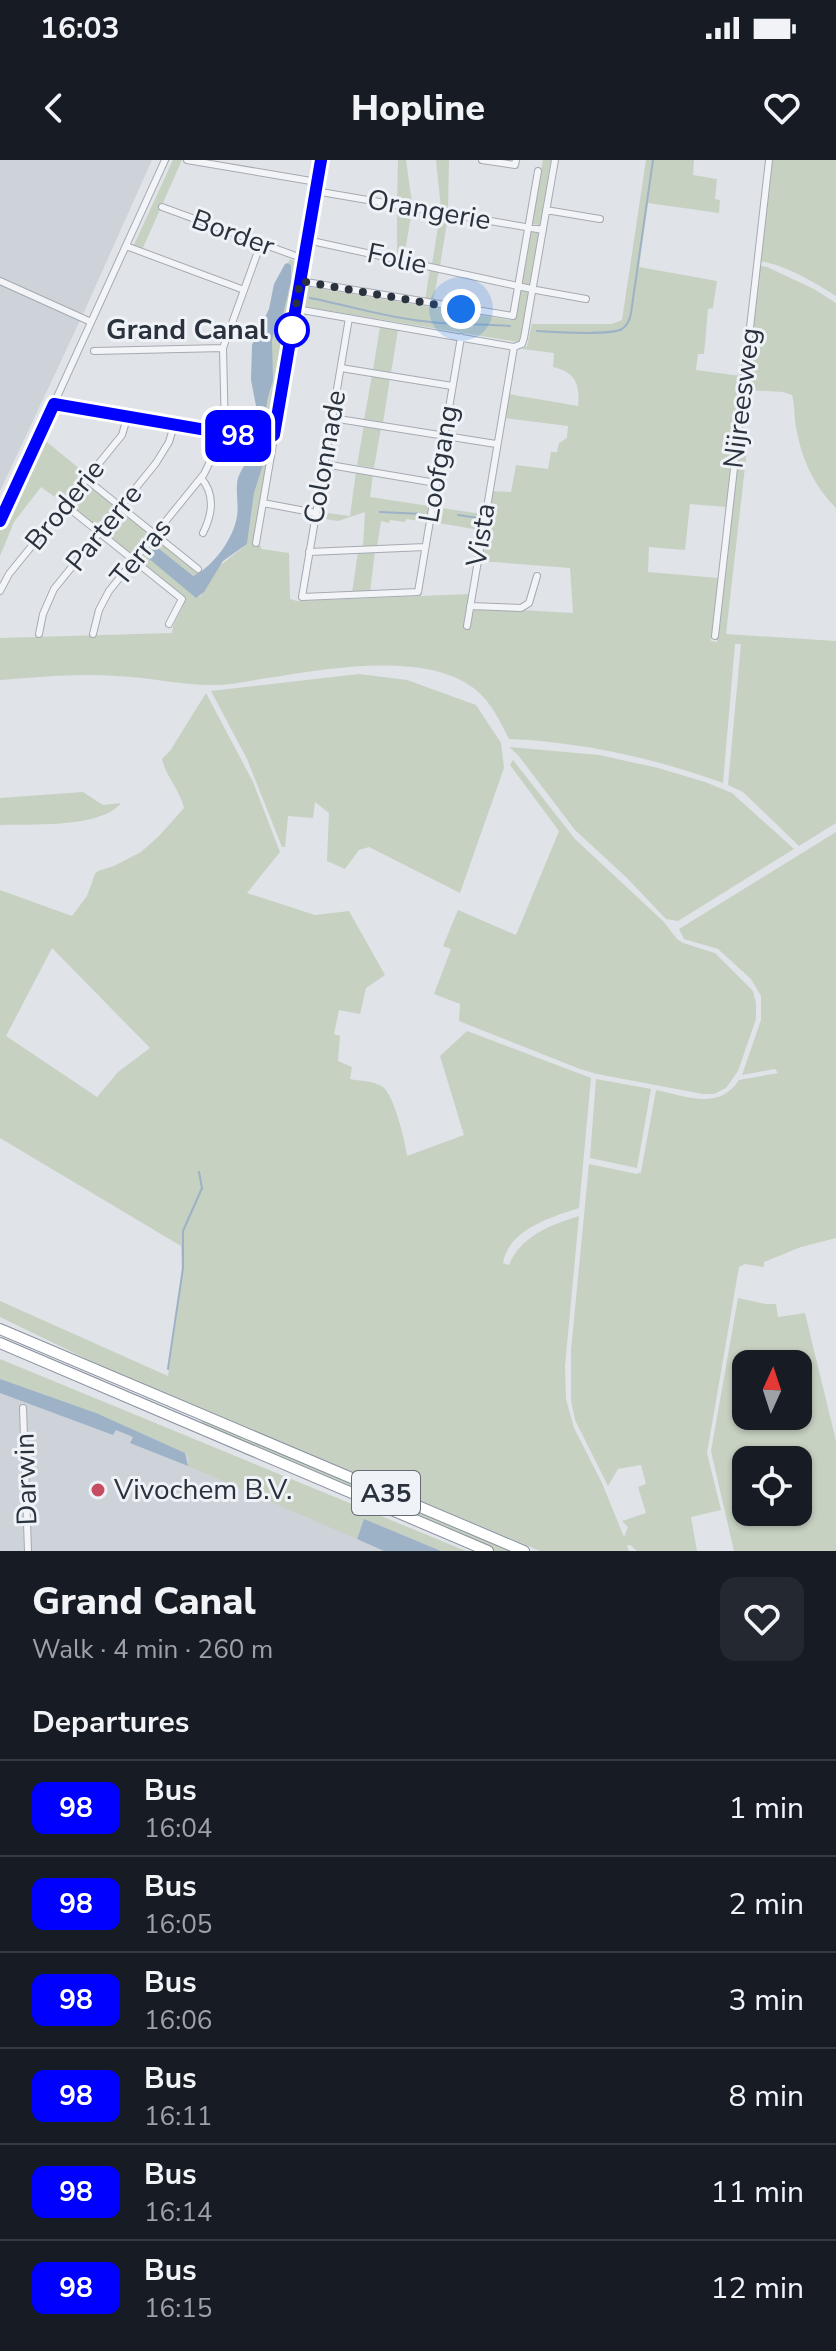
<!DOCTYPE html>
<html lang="en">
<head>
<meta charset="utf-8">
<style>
	body { margin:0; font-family:"Nunito Sans",sans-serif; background:#242831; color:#f1f3f6; height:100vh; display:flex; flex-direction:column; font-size:30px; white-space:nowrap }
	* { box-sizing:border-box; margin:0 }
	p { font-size:26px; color:#9ea1a6 }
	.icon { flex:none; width:44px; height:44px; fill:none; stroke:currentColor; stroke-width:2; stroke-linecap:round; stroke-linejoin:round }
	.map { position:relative; height:1391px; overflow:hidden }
	.side { display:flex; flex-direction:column; background:#171b24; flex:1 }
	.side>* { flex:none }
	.badge { padding:0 16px; border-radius:12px; font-size:28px; line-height:52px }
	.needle { width:52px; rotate:3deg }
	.fabs { position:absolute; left:732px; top:1190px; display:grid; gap:16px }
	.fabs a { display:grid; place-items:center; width:80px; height:80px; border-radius:16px; background:#171b24; box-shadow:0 2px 6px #0004; font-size:40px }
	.you { position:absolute; width:40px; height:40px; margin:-20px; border:6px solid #fff; border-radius:50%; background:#1a73e8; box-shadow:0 0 0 12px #1a73e833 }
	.map>.badge { position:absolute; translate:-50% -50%; box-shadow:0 0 0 4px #fff }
	h2 { padding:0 32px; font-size:30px; line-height:72px }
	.round { display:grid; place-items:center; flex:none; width:84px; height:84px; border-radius:16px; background:#242831 }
	.head { display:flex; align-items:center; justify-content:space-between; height:136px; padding:0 32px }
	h1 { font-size:38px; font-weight:800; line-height:60px }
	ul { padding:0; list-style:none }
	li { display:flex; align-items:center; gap:24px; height:96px; padding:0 32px; border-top:2px solid #363941 }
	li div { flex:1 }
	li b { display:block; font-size:30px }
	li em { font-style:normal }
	li .badge { min-width:88px; font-weight:700; text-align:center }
	.status { display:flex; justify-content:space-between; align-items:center; height:56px; padding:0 40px; background:#171b24; direction:ltr }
	.status svg { height:22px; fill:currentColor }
	header { display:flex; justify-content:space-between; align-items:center; height:104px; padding:0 32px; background:#171b24; font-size:36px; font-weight:800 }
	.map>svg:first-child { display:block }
	.built { fill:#ced3da }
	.green { fill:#c6d1c2; fill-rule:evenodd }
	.water { fill:#9db2c6 }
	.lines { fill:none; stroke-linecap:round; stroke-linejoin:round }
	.stream { stroke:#9db2c6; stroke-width:2 }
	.street-casing { stroke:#a6aab2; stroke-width:8 }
	.highway-casing { stroke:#88919e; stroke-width:12 }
	.street { stroke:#f2f4f7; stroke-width:6 }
	.highway { stroke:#fff; stroke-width:10 }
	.line-casing { stroke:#fff; stroke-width:18 }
	.line { stroke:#00f; stroke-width:12 }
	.walk { stroke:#2a323e; stroke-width:8; stroke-dasharray:0 14.4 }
	.stop-dot { fill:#fff; stroke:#00f; stroke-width:4 }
	.poi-dot { fill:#c64c61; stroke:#eff2f6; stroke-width:3 }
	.labels { text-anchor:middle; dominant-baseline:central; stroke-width:6; stroke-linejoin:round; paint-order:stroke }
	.shield { fill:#eff2f6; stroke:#656c75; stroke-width:2 }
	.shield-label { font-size:26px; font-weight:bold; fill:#2a323e }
	.street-label { font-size:28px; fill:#2a323e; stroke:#eff2f6 }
	.stop-label { font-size:28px; font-weight:bold; fill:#2a323e; stroke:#eff2f6; text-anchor:end }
	.poi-label { font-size:28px; fill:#2a323e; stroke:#eff2f6; text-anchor:start }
</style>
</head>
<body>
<div class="status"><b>16:03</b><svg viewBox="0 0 49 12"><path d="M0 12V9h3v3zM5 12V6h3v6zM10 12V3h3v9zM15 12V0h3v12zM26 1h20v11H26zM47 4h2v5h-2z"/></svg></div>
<header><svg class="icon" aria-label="back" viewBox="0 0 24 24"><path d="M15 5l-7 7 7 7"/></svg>Hopline<svg class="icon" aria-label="heart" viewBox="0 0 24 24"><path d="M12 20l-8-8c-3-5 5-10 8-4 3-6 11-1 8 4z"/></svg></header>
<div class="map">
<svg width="836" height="1391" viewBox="0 0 836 1391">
	<rect width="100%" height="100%" fill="#e0e3e8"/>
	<!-- built -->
	<path class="built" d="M0,0H152L84,152L0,331Z
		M0,1212L445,1391H0Z"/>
	<!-- green -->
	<path class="green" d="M173,0H182L142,90L133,87Z
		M398,0H406L412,43L397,41Z
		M436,0H449L448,49H441Z
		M543,0H551L540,65L532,64Z
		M646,0H694L693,15L717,19L715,39L720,40L719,53L648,43L639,107L717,121L713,148L708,149L704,194H698L696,210L741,216L726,347L690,344L685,390L649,387L648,412L718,418L711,481L717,482L738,288L746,292V298L726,474L836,481V663L799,686L743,632L728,625L741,484H735L723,623C654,598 582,582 509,579C500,561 491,542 475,529C426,490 324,509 267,518C249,521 231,525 213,525C180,525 148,517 116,516C76,513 39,517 0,520V478L172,473C173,460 183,451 185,439L141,403L139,399L154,381H159L199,413L193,416L148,397L200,437L217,408L247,384L254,333L263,305L262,282L270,284L253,384L261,386V389L289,393L290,439L297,441L469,434L464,467L469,466L472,447L573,453L570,408L480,401L491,331L511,332L516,305L548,309L551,292H557L559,283L567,278L568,266L504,258L508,234L578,246C580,225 576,212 553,207L554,193L522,189L527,186L532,164H612L622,160Z
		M771,0H836V136C814,122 786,105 759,101Z
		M397,48L412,50L404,97L397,96Z
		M440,55L448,56L440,106L432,104Z
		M531,72L539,73L530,126L522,124Z
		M290,99L300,104L270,273L264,272L267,242L271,230L272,181L274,172L281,162L291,105L288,103Z
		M760,106L767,107L814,129L836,143V348C814,326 801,298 796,267C794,257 795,246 792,235L783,232L746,230Z
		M430,108L439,110L433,142L425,141Z
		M303,126L510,160L515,157L520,128L529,130L521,180L518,182L300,146Z
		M380,167L398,170L391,213L373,210Z
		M372,215L390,218L383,263L364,260Z
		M364,265L381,268L374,308L357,305Z
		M42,278L86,314L63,343L41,327L14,362L0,396V370Z
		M356,311L373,314L370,337L429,346L427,362L406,359L405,362L390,360L389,363L381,361L377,387H363L365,352L338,361L318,358L320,352L350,356Z
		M88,325L116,347L101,367L96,366L71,347L70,343L83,326Z
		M435,347L482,354L479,370L433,362Z
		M119,353H124L150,375L133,396L106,374L105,370Z
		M375,391L370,432L352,433L358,392Z
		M359,514L407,520L476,545L501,583L504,608L460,733L369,687L359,690L345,709L327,701L329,653L315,642L313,658L288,656L285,687H282L247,599L211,531Z
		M206,533L253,622L280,692L247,733L315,755L349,751L385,815L366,828L360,854L339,850L334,874L340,876L338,901L352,907L350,919C359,921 375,921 383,927C394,936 405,980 407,996L464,975L440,896L467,871L591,918L579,1048C551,1057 508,1070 503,1103L509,1105C521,1076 550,1065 579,1056L565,1206L566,1239L574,1268L602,1323L624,1377L628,1367L622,1361L646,1353L638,1327L646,1324L641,1305L618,1309L608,1326L575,1260L571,1240V1190L589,1004L637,1014L641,1012L656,930C686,936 719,951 739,920L778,913L775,909L742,915L761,860V836L751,819L718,789L684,779L679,769L836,672V1078L801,1087L764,1102V1107L745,1104L739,1107L707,1293L721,1350L691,1357L697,1391H637L630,1385H627L629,1391H540L103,1207L0,1157V1141L168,1216L182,1116L181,1086L0,978V730L72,756L87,736L95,714L98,711L114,706L141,692L159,676L184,648C180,630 166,617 162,599L170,591ZM52,788L150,888L118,912L97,937L6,876Z
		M509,587L599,595L658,608L705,622L732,633L794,689L678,761L666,759L627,718L575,670L518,595Z
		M513,600L575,679L663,761L677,779L683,783L715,793L753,831L756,843V859L738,911L726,928L714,934H703L597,914L580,909L459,861L460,844L434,834L451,789L443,786L458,750L516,775L559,671L510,605Z
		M83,632L103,645L121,643C102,668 31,664 0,665V638Z
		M596,919L651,929L637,1008L590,998Z
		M738,1138L765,1144H776L778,1157L805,1153L836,1281V1391H734L711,1291ZM746,1204H798V1256H746ZM746,1300H798V1352H746Z
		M0,1199L466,1391H441L364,1359L357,1379L188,1306L189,1297L185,1293L96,1253L0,1219Z
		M203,1259L515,1391H492L200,1267Z"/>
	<!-- water -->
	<path class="water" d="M288,103L291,105V122L281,162L274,172L272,181L273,220L267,242L264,272L256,270L258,256L251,220L252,185L269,149L274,124L285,104Z
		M255,284L262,286L263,305L254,333L247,384L223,401L204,432L196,438L147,397L154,388H158L193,416C213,407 234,378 237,356C239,344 235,330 238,318C242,306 252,297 255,284Z
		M0,1219L96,1253L185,1293L188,1306L130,1283L133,1277L116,1270L113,1275L0,1233Z
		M364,1359L441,1391H384L357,1379Z"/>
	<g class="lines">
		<!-- stream -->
		<path class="stream" d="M310,138C347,145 384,157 422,161C451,165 481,164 510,166
			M537,171C554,172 609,176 622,169C628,165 630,159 631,153L653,0
			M380,352L423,354
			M458,355L479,358
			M168,1209L183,1108V1071L202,1028L199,1012"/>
		<defs>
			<path id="street" d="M187,0L317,22
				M482,0L515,5L516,0
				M315,31L543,70
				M162,47L304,99
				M546,50L600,59
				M307,80L536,130L586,139
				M126,86L244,130
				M0,121L91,162
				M300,121L513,156L538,11
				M296,149L514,187
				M349,158L302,437L418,432L461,177
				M514,187L522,184L524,178L555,0
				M94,191L223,188
				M341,208L452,226
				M54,244L259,279L271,278
				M332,258L496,284
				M225,274L223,188L261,83
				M324,304L436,323
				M201,318C216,335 212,355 203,373
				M86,319L198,409
				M263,343L316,353
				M65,345L182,439L169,464
				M0,362L165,0
				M256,383L273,284L271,278L276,270L321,0
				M309,392L425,387
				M0,431L9,414L122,275L127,258
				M470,446L521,448L529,443L537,416
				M467,466L514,187
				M39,474L43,454L54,429L156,303L169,282L174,265
				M93,474L99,450L109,431L204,314L216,289L220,273
				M715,476L769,0
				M23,1248L28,1391"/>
			<path id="highway" d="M0,1169L524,1391
				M0,1183L488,1391"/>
		</defs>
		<!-- street casing -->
		<use href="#street" class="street-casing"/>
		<!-- highway casing -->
		<use href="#highway" class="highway-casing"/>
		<!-- street -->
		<use href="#street" class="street"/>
		<!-- highway -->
		<use href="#highway" class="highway"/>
	</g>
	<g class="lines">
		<defs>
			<path id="line" d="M0,361L54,244L259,279L266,280L274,275L321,0"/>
		</defs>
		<!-- line casing -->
		<use href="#line" class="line-casing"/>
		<!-- line -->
		<use href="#line" class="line"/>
		<!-- walk -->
		<path class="walk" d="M292,170L291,178L300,121L461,149"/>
	</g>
	<!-- markers -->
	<circle class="stop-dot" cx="292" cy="170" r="16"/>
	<circle class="poi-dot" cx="98" cy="1330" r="8"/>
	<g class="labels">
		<!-- shield labels -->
		<rect class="shield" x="352" y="1311" width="68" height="44" rx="6"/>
		<g class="shield-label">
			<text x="386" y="1333">A35</text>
		</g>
		<!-- street labels -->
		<g class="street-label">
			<text transform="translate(429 50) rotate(10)">Orangerie</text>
			<text transform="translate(233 73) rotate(20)">Border</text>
			<text transform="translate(397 99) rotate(12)">Folie</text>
			<text transform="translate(742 238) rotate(-83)">Nijreesweg</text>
			<text transform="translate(325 297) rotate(-80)">Colonnade</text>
			<text transform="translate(439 304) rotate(-80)">Loofgang</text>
			<text transform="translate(65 345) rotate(-51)">Broderie</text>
			<text transform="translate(104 368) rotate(-51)">Parterre</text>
			<text transform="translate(481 375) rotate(-81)">Vista</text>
			<text transform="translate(141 392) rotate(-51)">Terras</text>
			<text transform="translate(26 1319) rotate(-92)">Darwin</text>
		</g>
		<!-- stop labels -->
		<g class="stop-label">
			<text x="268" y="170">Grand Canal</text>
		</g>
		<!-- poi labels -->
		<g class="poi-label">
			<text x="114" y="1330">Vivochem B.V.</text>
		</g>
	</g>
</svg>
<div class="fabs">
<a><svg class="needle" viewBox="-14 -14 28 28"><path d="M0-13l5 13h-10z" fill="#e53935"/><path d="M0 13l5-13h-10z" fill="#9ea1a6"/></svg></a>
<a><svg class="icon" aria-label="locate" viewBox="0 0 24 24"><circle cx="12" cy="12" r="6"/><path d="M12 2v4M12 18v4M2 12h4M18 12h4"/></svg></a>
</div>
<div class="you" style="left:461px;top:149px"></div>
<b class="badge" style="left:238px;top:276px;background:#00f;color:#fff">98</b>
</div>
<section class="side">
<div class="head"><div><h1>Grand Canal</h1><p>Walk · 4 min · 260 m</p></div><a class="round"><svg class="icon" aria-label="heart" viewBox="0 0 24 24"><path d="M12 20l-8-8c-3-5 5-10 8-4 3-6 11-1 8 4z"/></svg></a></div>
<h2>Departures</h2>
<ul>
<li><span class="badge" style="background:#00f;color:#fff">98</span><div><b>Bus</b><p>16:04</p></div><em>1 min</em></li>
<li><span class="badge" style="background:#00f;color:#fff">98</span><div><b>Bus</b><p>16:05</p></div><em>2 min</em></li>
<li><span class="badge" style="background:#00f;color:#fff">98</span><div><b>Bus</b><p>16:06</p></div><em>3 min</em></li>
<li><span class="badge" style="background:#00f;color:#fff">98</span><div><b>Bus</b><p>16:11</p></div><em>8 min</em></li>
<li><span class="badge" style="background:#00f;color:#fff">98</span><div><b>Bus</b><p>16:14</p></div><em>11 min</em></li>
<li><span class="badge" style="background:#00f;color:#fff">98</span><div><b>Bus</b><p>16:15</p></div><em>12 min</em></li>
</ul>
</section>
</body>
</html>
